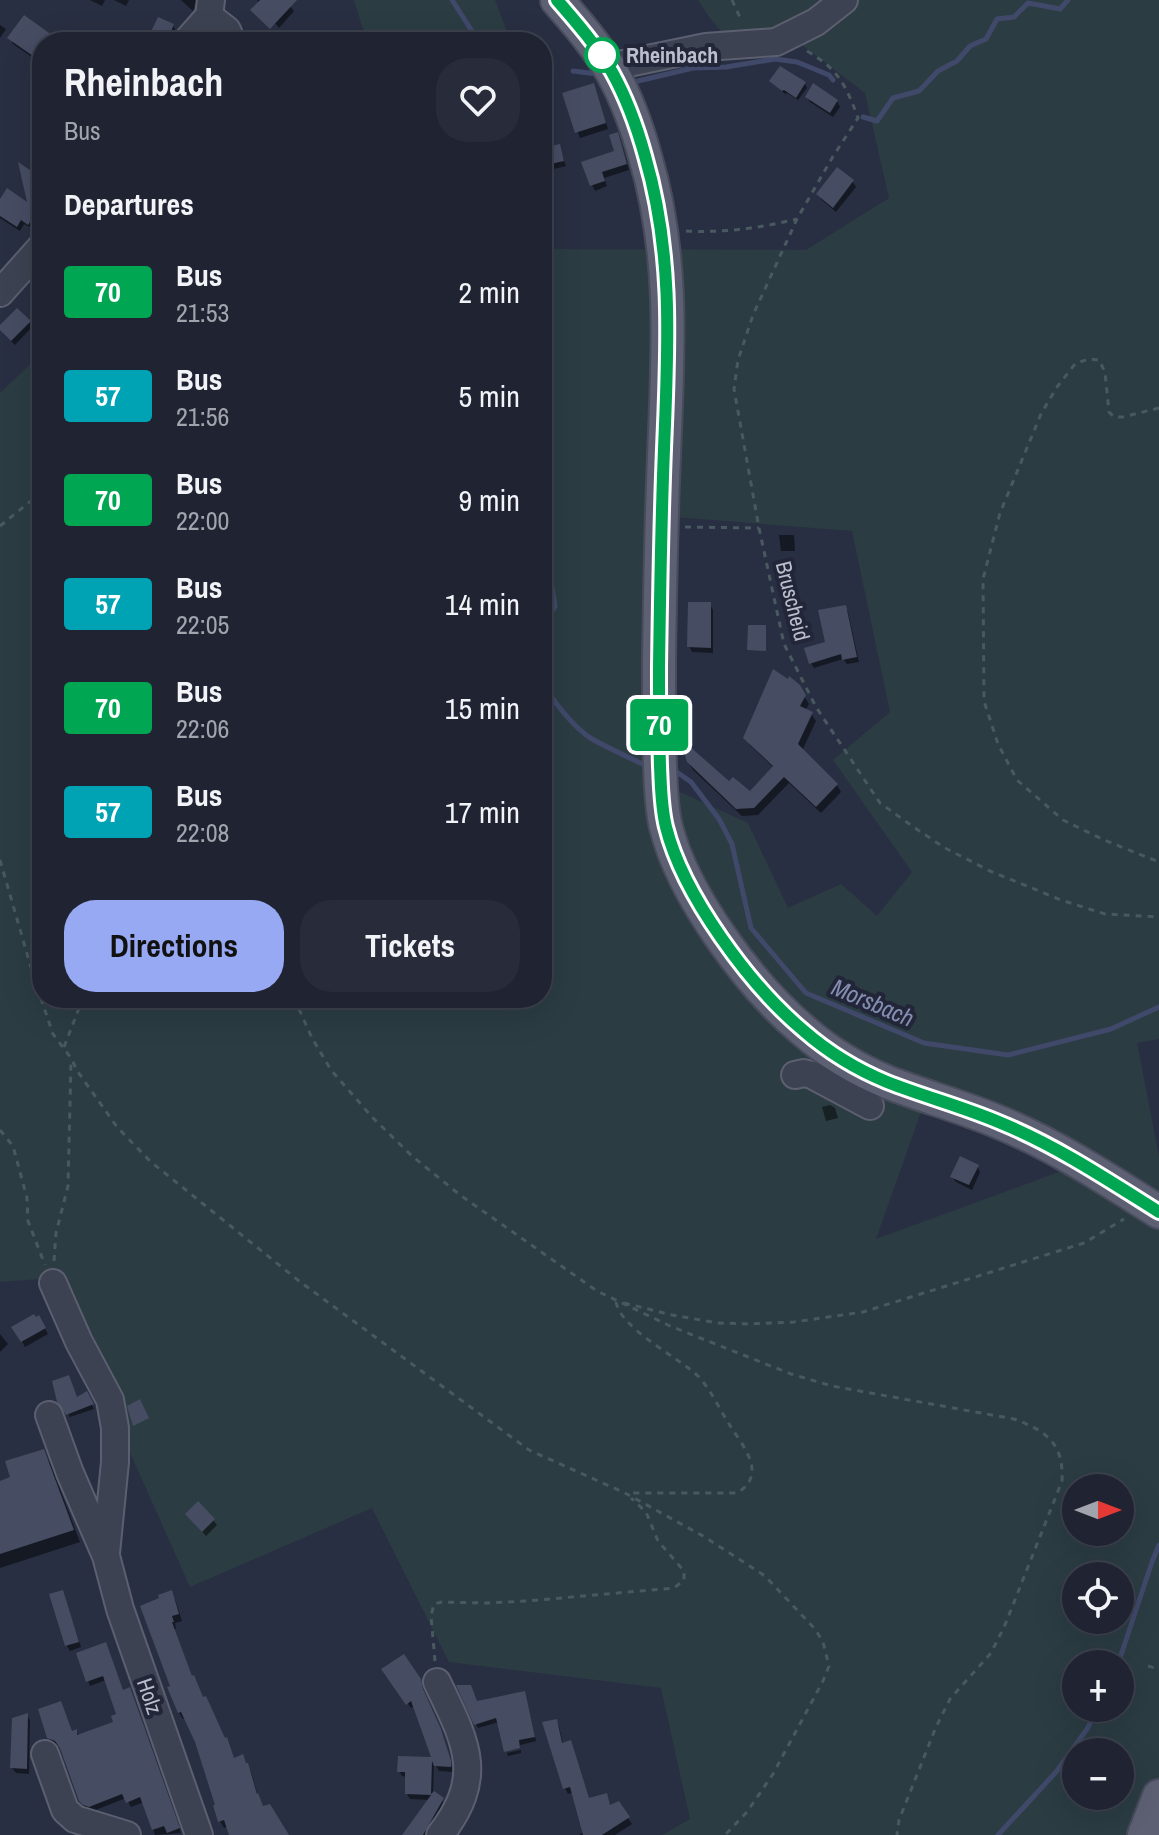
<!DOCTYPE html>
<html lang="en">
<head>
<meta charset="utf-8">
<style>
	body { margin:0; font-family:"Archivo Narrow",sans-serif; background:#272b3a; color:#f1f3f6; height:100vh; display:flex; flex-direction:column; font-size:30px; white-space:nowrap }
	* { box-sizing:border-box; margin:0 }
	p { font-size:26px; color:#a1a4ac }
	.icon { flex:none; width:44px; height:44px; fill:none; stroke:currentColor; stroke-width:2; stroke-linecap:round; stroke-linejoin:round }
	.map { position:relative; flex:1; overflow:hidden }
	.sheet { position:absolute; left:32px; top:32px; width:520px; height:976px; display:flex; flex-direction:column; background:#1f2332; border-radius:32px; box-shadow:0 8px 32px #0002,0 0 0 2px #3c404d }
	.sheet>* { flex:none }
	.badge { padding:0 16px; border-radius:6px; font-size:28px; line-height:52px }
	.needle { width:52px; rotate:90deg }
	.controls { position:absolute; left:1062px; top:1474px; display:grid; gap:16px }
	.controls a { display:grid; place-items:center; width:72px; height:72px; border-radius:50%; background:#1f2332; box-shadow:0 8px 32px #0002,0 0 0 2px #3c404d; font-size:40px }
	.map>.badge { position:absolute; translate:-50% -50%; box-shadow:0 0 0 4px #fff }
	h2 { padding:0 32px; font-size:30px; line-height:72px }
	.round { display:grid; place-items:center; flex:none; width:84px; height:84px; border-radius:32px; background:#272b3a }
	.summary { display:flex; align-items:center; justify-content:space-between; height:136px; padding:0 32px }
	h1 { font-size:38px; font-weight:800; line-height:60px }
	.primary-button { display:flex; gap:16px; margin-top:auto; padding:16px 32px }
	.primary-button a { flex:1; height:92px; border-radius:32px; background:#98a9f3; color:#111; font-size:32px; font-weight:800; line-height:92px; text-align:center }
	.primary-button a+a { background:#272b3a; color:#f1f3f6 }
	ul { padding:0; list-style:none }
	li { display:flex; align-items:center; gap:24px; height:104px; padding:0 32px }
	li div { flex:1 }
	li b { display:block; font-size:30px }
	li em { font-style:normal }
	li .badge { min-width:88px; font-weight:700; text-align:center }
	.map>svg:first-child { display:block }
	.green { fill:#2b3c43; fill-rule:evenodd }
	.shadow { fill:#0007 }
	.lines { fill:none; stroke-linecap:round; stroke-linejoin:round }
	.stream { stroke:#40496a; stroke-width:5 }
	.building { fill:#464c62 }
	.minor-casing { stroke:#5c5f70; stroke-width:30 }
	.major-casing { stroke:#474b5c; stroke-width:36 }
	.path { stroke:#495960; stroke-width:3; stroke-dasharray:6 6; stroke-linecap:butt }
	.minor { stroke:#3d4252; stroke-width:26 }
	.major { stroke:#5c6072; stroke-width:32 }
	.line-casing { stroke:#fff; stroke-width:18 }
	.line { stroke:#00a651; stroke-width:12 }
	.stop-dot { fill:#fff; stroke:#00a651; stroke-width:4 }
	.labels { text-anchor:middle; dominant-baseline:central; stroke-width:8; stroke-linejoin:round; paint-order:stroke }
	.stop-label { font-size:22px; font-weight:bold; fill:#bbbecc; stroke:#222638; text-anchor:start }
	.street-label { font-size:22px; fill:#bbbecc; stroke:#222638 }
	.water-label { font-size:24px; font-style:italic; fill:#848eb1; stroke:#222638 }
</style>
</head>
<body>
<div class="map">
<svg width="1159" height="1835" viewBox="0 0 1159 1835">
	<rect width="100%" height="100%" fill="#292f42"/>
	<!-- green -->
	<path class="green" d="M354,0H495L511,42H367Z
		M698,0H1159V1039L1137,1043L1159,1156V1835H662L690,1819L661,1688L449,1662L372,1508L190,1587L52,1278L0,1282V393L42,353V998H542V249L806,250L889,198L865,93L785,32L727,39L709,17ZM648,515L852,531L890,712L833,760L912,872L877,916L841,884L788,908L748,823L651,779ZM923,1106L1067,1169L876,1239ZM1076,1488H1120V1532H1076ZM1076,1576H1120V1620H1076ZM1076,1664H1120V1708H1076ZM1076,1752H1120V1796H1076Z"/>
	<!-- shadow -->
	<path class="shadow" d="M90,0H105L102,6Z
		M114,0H129L126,6Z
		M181,0H196L193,11Z
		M257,0H285L294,11L279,28Z
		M0,25L6,29L0,38Z
		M173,26L176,31L171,42H149Z
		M50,36L53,42H42V58L39,62L13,44L10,38Z
		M780,68L805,84L807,88L798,100L787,93L785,94L771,81Z
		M596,91L608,129L580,138L565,95Z
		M807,97L837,101L840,107L833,117L810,102Z
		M620,140L629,170L604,178L607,186L595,191L592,185L616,152Z
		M559,146L566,166L542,172V150Z
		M42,165V213L32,228L24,224L20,231L0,218V202L30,207L33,174Z
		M852,181L856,187L836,212L822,200L818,194Z
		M29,322L32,327L15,345L3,333Z
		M779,535H794L795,551H781Z
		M710,604L713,610V653L692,652L689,646Z
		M845,607L848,612L859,662L847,664L843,659L814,668L811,663L827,643Z
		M798,687L809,704L805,711L811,714L816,721L802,751L837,785L841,792L821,813L789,783L758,815L742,816L693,770L688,762L750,794L774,768L750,745L746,738Z
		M830,1105L835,1108L838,1118L826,1121L822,1107Z
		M977,1166L980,1172L972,1190L956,1182L952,1177Z
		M39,1318L48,1334L25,1347L14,1327Z
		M0,1334L8,1344L0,1352Z
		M86,1394L94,1409L70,1417L59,1401L77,1400Z
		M43,1451L50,1463L80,1542L0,1568V1483L13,1479Z
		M187,1514L213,1520L217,1525L206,1536Z
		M51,1596L64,1597L81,1647L70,1651L67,1646Z
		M175,1599L182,1621L175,1623L176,1629H174L192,1678L234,1760L242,1757L251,1772L258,1796L263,1808L287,1835H231L228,1826L224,1828L220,1821L215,1807L218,1806L196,1742L186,1718L183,1719L179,1713L173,1687L142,1607Z
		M78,1654L123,1692L132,1694L181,1833L155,1835L144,1802L131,1807L126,1798L93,1811L84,1806L81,1800L60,1746L52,1743L49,1737L76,1731L79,1736L116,1723L119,1716L106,1680L90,1686Z
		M387,1675L420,1681L423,1687L424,1696L443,1736L452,1768L453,1772L439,1771L434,1763L433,1794L442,1800L445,1805L428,1835H405L430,1800L410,1799L407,1794V1777L402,1776L399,1771L433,1759L414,1706L411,1708Z
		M526,1698L536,1741L505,1749L499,1722L478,1728L476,1724L477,1704Z
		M27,1715L30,1720L29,1774L16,1773L12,1768Z
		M556,1721L559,1726L563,1745L589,1800L606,1795L611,1807L618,1804L632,1824L615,1835H579L585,1831L574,1792L568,1794L565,1788Z
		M521,1750V1753L508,1756L507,1753Z"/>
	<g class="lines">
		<!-- stream -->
		<path class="stream" d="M452,0L479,42
			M542,63H543
			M573,71L597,74
			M638,81L693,68L726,67L775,59L797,62L829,75L833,80
			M863,117L877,121L893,98L919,91L938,71L957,61L970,46L986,39L997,19L1014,17L1028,3L1060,9L1068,0
			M542,532L550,548V575L555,606L542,630
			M542,681C550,698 575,729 592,739C610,749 630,758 649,767
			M671,768L691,782L719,819L732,844L751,928L806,993L924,1043L1008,1055L1111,1029L1159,1007
			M1118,1664L1152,1562L1159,1545
			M998,1835L1056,1772L1087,1729L1098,1708"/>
	</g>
	<!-- building -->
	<path class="building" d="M260,0H297L270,29L250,10Z
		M24,15L52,35L47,42H42V49L36,58L7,38Z
		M158,17L174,24L167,42H146Z
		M780,66L806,82L796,98L784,90L782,91L769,81Z
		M594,83L606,123L575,133L562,93Z
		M813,83L838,100L830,113L805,97Z
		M618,132L627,164L602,172L605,181L590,186L581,162L614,151L609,135Z
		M560,144L564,161L542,166V148Z
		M42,157V204L28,225L21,220L17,227L0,216V199L7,188L27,202L18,162L33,172Z
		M837,167L854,180L833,208L816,194Z
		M17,308L31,321L11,341L0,330V325Z
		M688,602H711V648L687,647Z
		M846,605L857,657L842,660L841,654L809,664L804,648L825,642L818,610Z
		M748,625H766V651L747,650Z
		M773,669L788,679L789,676L800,685L806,695L800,706L813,712L798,744L838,784L816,807L784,777L754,808L736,809L687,762L680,738L729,781L733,777L750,791L773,766L743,738Z
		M960,1156L979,1165L969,1185L950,1177Z
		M34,1314L36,1317L39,1315L46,1328L21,1342L11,1327Z
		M69,1375L77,1397L87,1391L94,1404L66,1415L57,1402L52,1381Z
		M140,1399L149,1418L133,1426L127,1406Z
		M44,1449L74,1530L0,1554V1481L10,1477L5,1461Z
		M198,1501L215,1519L202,1532L185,1514Z
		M63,1590L79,1642L65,1646L49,1594Z
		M172,1590L179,1614L172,1616L174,1622H172L192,1676L194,1675L203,1697L206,1696L225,1738L227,1737L234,1758L243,1754L246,1763H248L257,1794L258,1793L263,1806L270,1804L289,1835H229L224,1820L218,1822L213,1805H215L195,1742L181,1712L178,1713L167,1687L170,1686L140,1606L159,1598L158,1595Z
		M106,1642L123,1690L130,1687L180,1828L167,1833L164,1826L152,1830L140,1797L126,1803L122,1794L89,1807L83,1805L79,1801L60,1748L55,1741L47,1738L38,1709L61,1701L72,1731L77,1729V1735L113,1722L111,1716L116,1714L103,1676L86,1682L76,1653Z
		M404,1654L421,1679L423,1689L441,1729L451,1761V1767L434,1766L432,1761L431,1794L434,1791L444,1798L423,1835H402L431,1795L405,1794V1772H397L398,1756L431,1757L411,1701L406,1705L381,1669Z
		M456,1685H471L477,1701L525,1691L535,1737L519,1740L520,1748L504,1752L496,1718L474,1725Z
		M28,1713L27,1769L10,1768L12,1718Z
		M557,1719L562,1743L571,1740L589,1798L607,1793L610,1805L619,1801L630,1817L602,1835H583L570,1787L563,1789L542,1722Z"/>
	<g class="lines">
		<defs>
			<path id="minor" d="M209,16L227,30L232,42
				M186,42L209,16L211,0
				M609,67L706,47L776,42L816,22L844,0
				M0,293L42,246
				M795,1075L804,1073L812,1075L870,1106
				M53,1283L79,1342L110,1400L115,1428V1462L106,1553
				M49,1415L70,1473L106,1556L120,1609L199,1835
				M437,1682C466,1742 486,1776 440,1835
				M45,1754L65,1810L75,1819L127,1835"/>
			<path id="major" d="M557,0C577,23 597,46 612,72C627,99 637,127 645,156C675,258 668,352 664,456C661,525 660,592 659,661C659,696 659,731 660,766C661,787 661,807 666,827C683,895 750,986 804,1031C828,1052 858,1070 887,1082C925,1097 964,1107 1001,1123C1057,1146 1108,1180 1159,1212
				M1144,1835L1159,1796"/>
		</defs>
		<!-- minor casing -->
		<use href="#minor" class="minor-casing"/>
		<!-- major casing -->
		<use href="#major" class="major-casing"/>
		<!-- path -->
		<path class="path" d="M732,0L742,22
			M807,51C838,69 846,85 858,118L832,158L797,219L753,315L738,360L734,389L759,528L784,644L816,707L880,803L915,828L945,848L990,871L1061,900L1105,914L1159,917
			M686,231C724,233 760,228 797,219
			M1159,408L1123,417H1114L1109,412L1105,372L1099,360L1088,359L1075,364L1057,387L1041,414L1000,513L983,579L984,701L998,744L1017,780L1063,820L1104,840L1159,862
			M0,526L42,492
			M685,527L759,528
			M0,860L34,978L53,1034L71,1058L78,1072L117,1127L151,1162L299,1281L529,1450L625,1493L703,1536L765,1576L815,1629L823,1642L829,1666L823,1681L773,1774L747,1812L725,1835
			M294,998L312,1038L331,1070L372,1117L412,1156L460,1195L597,1291L670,1326L791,1374L832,1386L1014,1419C1047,1431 1064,1444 1062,1481L1005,1625L991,1653L950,1699L936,1727L899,1820L897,1835
			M64,1047L83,998
			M0,1130L13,1146L27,1198L28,1221L45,1265
			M54,1261L56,1233L68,1186L71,1062
			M616,1302C621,1329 678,1357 698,1376C711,1390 719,1408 729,1424C742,1445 769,1474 737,1493H629
			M624,1303L672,1315L718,1323L751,1324L794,1322L863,1312L1084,1243L1124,1219
			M435,1661L431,1616L434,1604L442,1602L486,1603L527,1601L674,1588L684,1580V1571L658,1541L646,1512L631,1498
			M1148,1666L1159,1669"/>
		<!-- minor -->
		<use href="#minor" class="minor"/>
		<!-- major -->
		<use href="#major" class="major"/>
	</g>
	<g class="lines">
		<defs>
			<path id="line" d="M557,0C577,23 597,46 612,72C627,99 637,127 645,156C674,255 668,348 664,449C661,522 660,595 659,668C659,701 659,734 660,766C661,787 661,807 666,827C683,895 750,986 804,1031C828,1052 858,1070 887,1082C925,1097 964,1107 1001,1123C1057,1146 1108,1180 1159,1212"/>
		</defs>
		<!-- line casing -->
		<use href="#line" class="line-casing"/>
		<!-- line -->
		<use href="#line" class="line"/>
	</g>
	<!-- markers -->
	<circle class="stop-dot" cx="602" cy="55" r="16"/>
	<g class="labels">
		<!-- stop labels -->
		<g class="stop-label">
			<text x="626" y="55">Rheinbach</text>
		</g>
		<!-- street labels -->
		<g class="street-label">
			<text transform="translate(793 601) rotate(76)">Bruscheid</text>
			<text transform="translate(150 1696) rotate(71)">Holz</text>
		</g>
		<!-- water labels -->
		<g class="water-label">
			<text transform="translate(873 1002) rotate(23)">Morsbach</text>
		</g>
	</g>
</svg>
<div class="controls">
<a><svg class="needle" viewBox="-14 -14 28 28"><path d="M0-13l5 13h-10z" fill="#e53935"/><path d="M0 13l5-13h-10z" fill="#a1a4ac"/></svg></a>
<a><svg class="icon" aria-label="locate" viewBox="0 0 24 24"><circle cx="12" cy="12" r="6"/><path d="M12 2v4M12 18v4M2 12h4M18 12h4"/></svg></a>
<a>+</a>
<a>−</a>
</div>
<b class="badge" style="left:659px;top:725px;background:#00a651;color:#fff">70</b>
<section class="sheet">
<div class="summary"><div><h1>Rheinbach</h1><p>Bus</p></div><a class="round"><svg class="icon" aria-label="heart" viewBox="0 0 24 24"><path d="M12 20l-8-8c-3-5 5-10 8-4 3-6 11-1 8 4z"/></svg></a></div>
<h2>Departures</h2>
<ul>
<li><span class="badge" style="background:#00a651;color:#fff">70</span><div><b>Bus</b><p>21:53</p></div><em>2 min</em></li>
<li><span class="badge" style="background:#00a3b4;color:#fff">57</span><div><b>Bus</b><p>21:56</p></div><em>5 min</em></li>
<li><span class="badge" style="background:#00a651;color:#fff">70</span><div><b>Bus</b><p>22:00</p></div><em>9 min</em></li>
<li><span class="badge" style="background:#00a3b4;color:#fff">57</span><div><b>Bus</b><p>22:05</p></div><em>14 min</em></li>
<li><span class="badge" style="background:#00a651;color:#fff">70</span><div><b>Bus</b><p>22:06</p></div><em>15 min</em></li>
<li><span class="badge" style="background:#00a3b4;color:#fff">57</span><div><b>Bus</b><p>22:08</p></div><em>17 min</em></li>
</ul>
<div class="primary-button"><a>Directions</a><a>Tickets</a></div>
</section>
</div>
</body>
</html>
